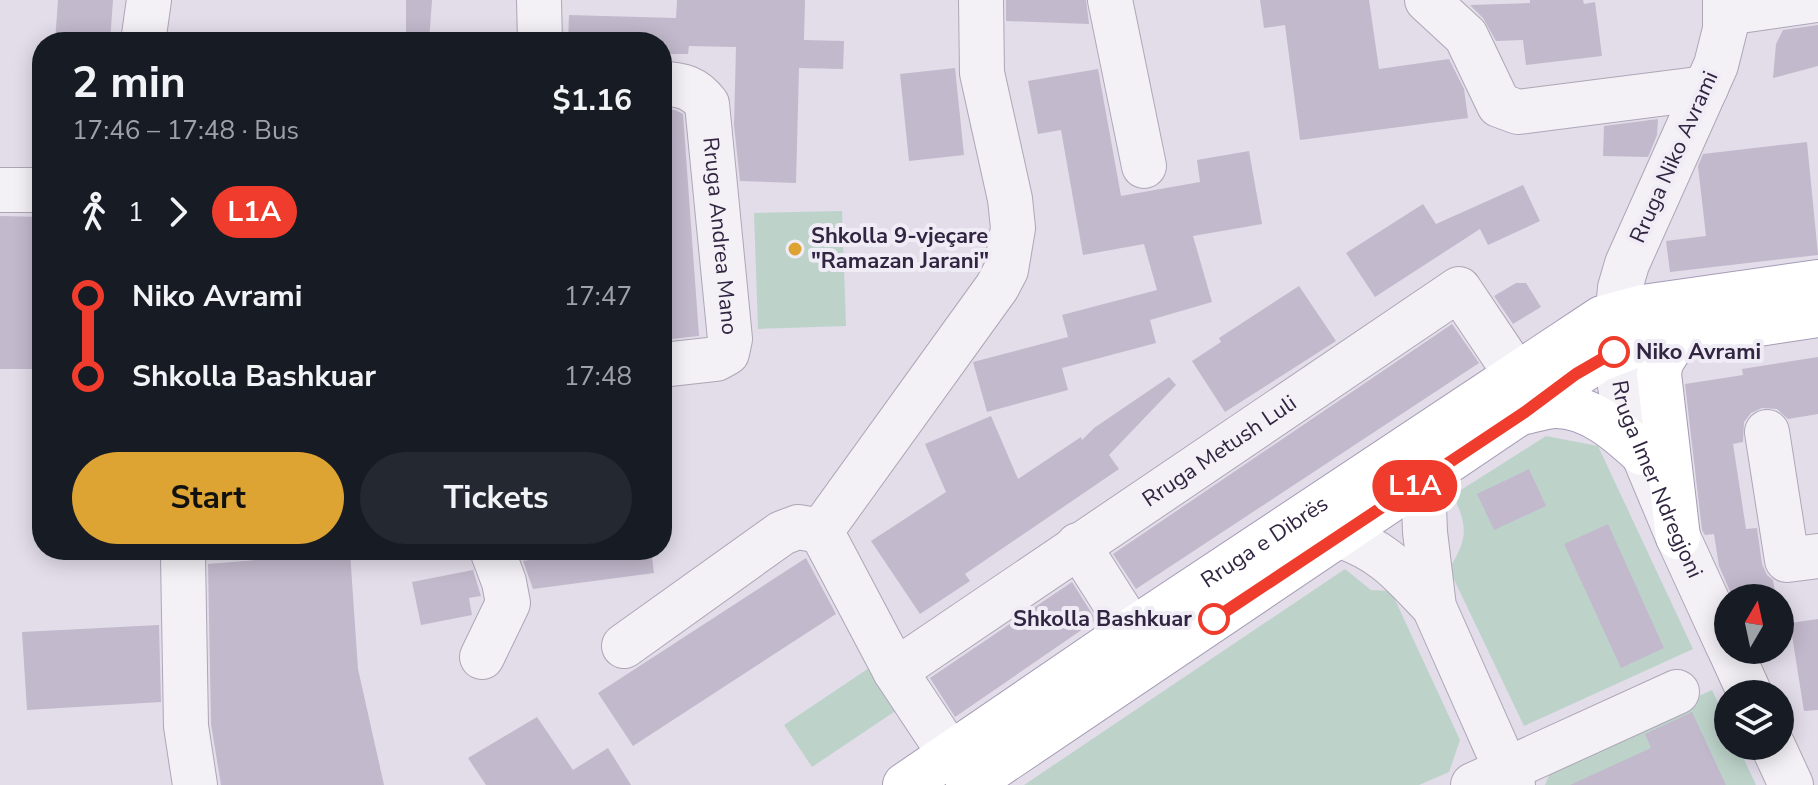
<!DOCTYPE html>
<html lang="en">
<head>
<meta charset="utf-8">
<style>
	body { margin:0; font-family:"Nunito Sans",sans-serif; background:#242831; color:#f1f3f6; height:100vh; display:flex; flex-direction:column; font-size:30px; white-space:nowrap }
	* { box-sizing:border-box; margin:0 }
	p { font-size:26px; color:#9ea1a6 }
	.icon { flex:none; width:44px; height:44px; fill:none; stroke:currentColor; stroke-width:2; stroke-linecap:round; stroke-linejoin:round }
	.map { position:relative; flex:1; overflow:hidden }
	.drawer { position:absolute; left:32px; top:32px; width:640px; height:528px; display:flex; flex-direction:column; background:#171b24; border-radius:32px; box-shadow:0 4px 20px #0003 }
	.drawer>* { flex:none }
	.badge { padding:0 16px; border-radius:26px; font-size:28px; line-height:52px }
	.needle { width:52px; rotate:9deg }
	.tools { position:absolute; left:1714px; top:584px; display:grid; gap:16px }
	.tools a { display:grid; place-items:center; width:80px; height:80px; border-radius:50%; background:#171b24; box-shadow:0 4px 20px #0003; font-size:40px }
	.map>.badge { position:absolute; translate:-50% -50%; box-shadow:0 0 0 4px #fff }
	.legs { display:flex; align-items:center; gap:12px; height:88px; padding:0 40px; font-size:26px }
	.legs p { margin-inline-start:auto }
	.head { display:flex; align-items:center; justify-content:space-between; height:136px; padding:0 40px }
	h1 { font-size:44px; font-weight:700; line-height:60px }
	.primary-button { display:flex; gap:16px; margin-top:auto; padding:16px 40px }
	.primary-button a { flex:1; height:92px; border-radius:48px; background:#dda433; color:#111; font-size:32px; font-weight:700; line-height:92px; text-align:center }
	.primary-button a+a { background:#242831; color:#f1f3f6 }
	ul { padding:0 40px; list-style:none }
	li { display:flex; align-items:center; gap:28px; height:80px; font-size:30px }
	li i { display:grid; place-items:center; width:12px; height:100%; margin:0 10px; background:currentColor }
	li i::after { content:''; width:20px; height:20px; margin:-10px; border:6px solid; border-radius:50%; background:#171b24 }
	li p { margin-inline-start:auto }
	li:first-child i { background:linear-gradient(#0000 50%,currentColor 0) }
	li:last-child i { background:linear-gradient(currentColor 50%,#0000 0) }
	.map>svg:first-child { display:block }
	.green { fill:#bdd3ca }
	.building { fill:#c2b9cc }
	.lines { fill:none; stroke-linecap:round; stroke-linejoin:round }
	.minor-casing { stroke:#ada6b7; stroke-width:46 }
	.major-casing { stroke:#a69bb6; stroke-width:46 }
	.minor { stroke:#f3f0f6; stroke-width:44 }
	.major { stroke:#fff; stroke-width:44 }
	.line-1-casing { stroke:#fff; stroke-width:18 }
	.line-1 { stroke:#f03c2c; stroke-width:12 }
	.poi-dot { fill:#dda433; stroke:#f0ecf6; stroke-width:3 }
	.stop-1-dot { fill:#fff; stroke:#f03c2c; stroke-width:4 }
	.labels { text-anchor:middle; dominant-baseline:central; stroke-width:8; stroke-linejoin:round; paint-order:stroke }
	.street-label { font-size:22px; fill:#312541; stroke:#f0ecf6 }
	.poi-label { font-size:22px; font-weight:bold; fill:#312541; stroke:#f0ecf6; text-anchor:start }
	.stop-label { font-size:22px; font-weight:bold; fill:#312541; stroke:#f0ecf6; text-anchor:start }
</style>
</head>
<body>
<div class="map">
<svg width="1818" height="785" viewBox="0 0 1818 785">
	<rect width="100%" height="100%" fill="#e2dde9"/>
	<!-- green -->
	<path class="green" d="M842,211L846,326L758,329L754,213Z
		M1546,436L1598,446L1693,649L1524,726L1449,569C1468,539 1468,527 1453,495Z
		M1345,569L1371,590L1391,591L1460,740L1449,772L1419,785H1024Z
		M869,668L897,710L812,767L784,725Z
		M1712,690L1728,724V746H1738L1756,785H1545L1555,760Z"/>
	<!-- building -->
	<path class="building" d="M58,0H113L110,42H55Z
		M406,0H432L429,42H406Z
		M677,0H805L804,40L844,41L843,69L799,68L796,183L740,181L734,125L736,47L689,46L688,54H662V42H568L569,15L676,18Z
		M1006,0H1086L1089,24L1006,21Z
		M1260,0H1369L1379,69L1449,59L1464,89L1468,118L1300,140L1285,25L1264,28Z
		M1530,0H1583L1584,4L1595,2L1602,56L1526,65L1523,40L1496,41L1483,18L1470,5L1530,3Z
		M1818,25V66L1773,78L1776,44L1783,30Z
		M955,68L964,155L909,161L900,74Z
		M1098,69L1121,196L1200,182L1197,160L1249,151L1262,224L1193,236L1212,302L1150,320L1156,343L1062,368L1068,390L987,412L973,362L1068,337L1062,315L1157,290L1144,244L1083,255L1061,130L1038,134L1028,81Z
		M662,109L675,110L683,114L699,336L662,340Z
		M1658,119L1657,135L1648,157L1603,156L1604,126Z
		M1807,142L1818,255L1670,272L1666,241L1706,236L1698,166L1703,154Z
		M1523,185L1540,221L1488,245L1480,229L1375,297L1346,253L1423,204L1436,224Z
		M0,216L42,217L40,369H0Z
		M1516,283H1526L1541,307L1513,324L1494,296Z
		M1299,286L1336,341L1225,412L1192,361L1221,342L1219,338Z
		M1452,324L1479,363L1136,589L1113,554Z
		M1818,357V414L1788,419L1777,409L1762,408L1751,413L1744,422L1743,442L1733,444L1746,529L1757,528L1762,564L1767,575L1773,580L1776,598H1733L1719,566L1714,534L1705,535L1702,530L1685,384L1743,375L1742,369Z
		M1169,377L1176,385L1109,455L1119,469L965,574L970,581L920,614L871,541L946,492L925,444L991,416L1018,479L1081,437L1082,440L1094,428Z
		M1529,469L1546,506L1494,530L1477,494Z
		M1608,524L1664,648L1621,668L1564,544Z
		M527,550H651L654,573L533,589L523,561L529,560Z
		M350,552L358,669L384,785H221L211,724L208,564Z
		M806,558L836,614L633,746L598,693Z
		M473,570L481,596L469,598L472,615L421,625L412,582Z
		M1072,582L1096,620L955,717L930,678Z
		M1818,619V710L1804,711L1790,623Z
		M159,625L161,702L27,710L22,632Z
		M1692,712L1726,785H1570L1651,748L1645,734Z
		M537,717L573,770L608,748L631,785H486L468,758Z"/>
	<g class="lines">
		<defs>
			<g id="minor">
				<path d="M539,0L540,42"/>
				<path d="M1110,0L1144,166"/>
				<path d="M1427,0L1466,36L1499,105L1518,112L1706,88"/>
				<path id="s1" d="M1725,0V29L1716,65L1627,264L1620,288L1614,352L1624,408L1678,537L1728,646"/>
				<path d="M1726,13L1816,0"/>
				<path d="M143,42L149,0"/>
				<path id="s2" d="M662,84C682,84 695,88 707,104L730,339L727,353L716,359L662,365"/>
				<path d="M0,190H42"/>
				<path d="M1767,432L1787,560L1818,556"/>
				<path d="M1423,480L1425,532L1434,607L1513,785"/>
				<path d="M1340,536C1385,551 1402,574 1434,607"/>
				<path d="M1078,545L1132,630"/>
				<path d="M183,557L186,726L195,785"/>
				<path d="M624,646L782,533L798,527L821,531"/>
				<path d="M1730,650L1750,694"/>
				<path d="M482,657L508,603L504,582L492,550"/>
				<path id="s3" d="M895,671L1459,289L1516,374"/>
				<path d="M1773,746L1791,785"/>
				<path d="M950,754L895,671L821,531L997,287L1006,270L1013,228L1010,199L982,73L981,0"/>
				<path d="M1473,785L1677,692"/>
			</g>
			<g id="major">
				<path d="M1678,336L1661,362L1659,374L1678,537"/>
				<path d="M1525,412C1535,410 1546,406 1556,406C1590,406 1619,432 1642,453"/>
				<path id="s4" d="M905,785L1132,630L1602,318L1643,307L1818,282"/>
				<path d="M968,785L1598,360L1646,341L1818,315"/>
			</g>
		</defs>
		<!-- minor casing -->
		<use href="#minor" class="minor-casing"/>
		<!-- major casing -->
		<use href="#major" class="major-casing"/>
		<!-- minor -->
		<use href="#minor" class="minor"/>
		<!-- major -->
		<use href="#major" class="major"/>
	</g>
	<g class="lines">
		<defs>
			<path id="line-1" d="M1214,619L1525,412L1576,374L1614,352"/>
		</defs>
		<!-- line-1 casing -->
		<use href="#line-1" class="line-1-casing"/>
		<!-- line-1 -->
		<use href="#line-1" class="line-1"/>
	</g>
	<!-- markers -->
	<circle class="poi-dot" cx="795" cy="249" r="8"/>
	<g class="stop-1-dot">
		<circle cx="1614" cy="352" r="14"/>
		<circle cx="1214" cy="619" r="14"/>
	</g>
	<g class="labels">
		<!-- street labels -->
		<g class="street-label">
			<text transform="translate(1674 157) rotate(-66)">Rruga Niko Avrami</text>
			<text stroke="none"><textPath href="#s2" startOffset="184">Rruga Andrea Mano</textPath></text>
			<text stroke="none"><textPath href="#s3" startOffset="392">Rruga Metush Luli</textPath></text>
			<text stroke="none"><textPath href="#s1" startOffset="508">Rruga Imer Ndregjoni</textPath></text>
			<text stroke="none"><textPath href="#s4" startOffset="434">Rruga e Dibrës</textPath></text>
		</g>
		<!-- poi labels -->
		<g class="poi-label">
			<text x="811" y="236">Shkolla 9-vjeçare<tspan x="811" dy="25">"Ramazan Jarani"</tspan></text>
		</g>
		<!-- stop labels -->
		<g class="stop-label">
			<text x="1636" y="352">Niko Avrami</text>
			<text x="1192" y="619" text-anchor="end">Shkolla Bashkuar</text>
		</g>
	</g>
</svg>
<div class="tools">
<a><svg class="needle" viewBox="-14 -14 28 28"><path d="M0-13l5 13h-10z" fill="#e53935"/><path d="M0 13l5-13h-10z" fill="#9ea1a6"/></svg></a>
<a><svg class="icon" aria-label="layers" viewBox="0 0 24 24"><path d="M12 4l9 5-9 5-9-5zM3 14l9 5 9-5"/></svg></a>
</div>
<b class="badge" style="left:1415px;top:486px;background:#f03c2c;color:#fff">L1A</b>
<section class="drawer">
<div class="head"><div><h1>2 min</h1><p>17:46 – 17:48 · Bus</p></div><b>$1.16</b></div>
<div class="legs"><svg class="icon" aria-label="walk" viewBox="0 0 24 24"><circle cx="13" cy="4" r="2"/><path d="M13 8l-2 6 4 7M11 14l-3 7M7 12l3-4h3l4 4"/></svg>1<svg class="icon" aria-label="forward" viewBox="0 0 24 24"><path d="M9 5l7 7-7 7"/></svg><b class="badge" style="background:#f03c2c;color:#fff">L1A</b></div>
<ul>
<li><i style="color:#f03c2c"></i><b>Niko Avrami</b><p>17:47</p></li>
<li><i style="color:#f03c2c"></i><b>Shkolla Bashkuar</b><p>17:48</p></li>
</ul>
<div class="primary-button"><a>Start</a><a>Tickets</a></div>
</section>
</div>
</body>
</html>
